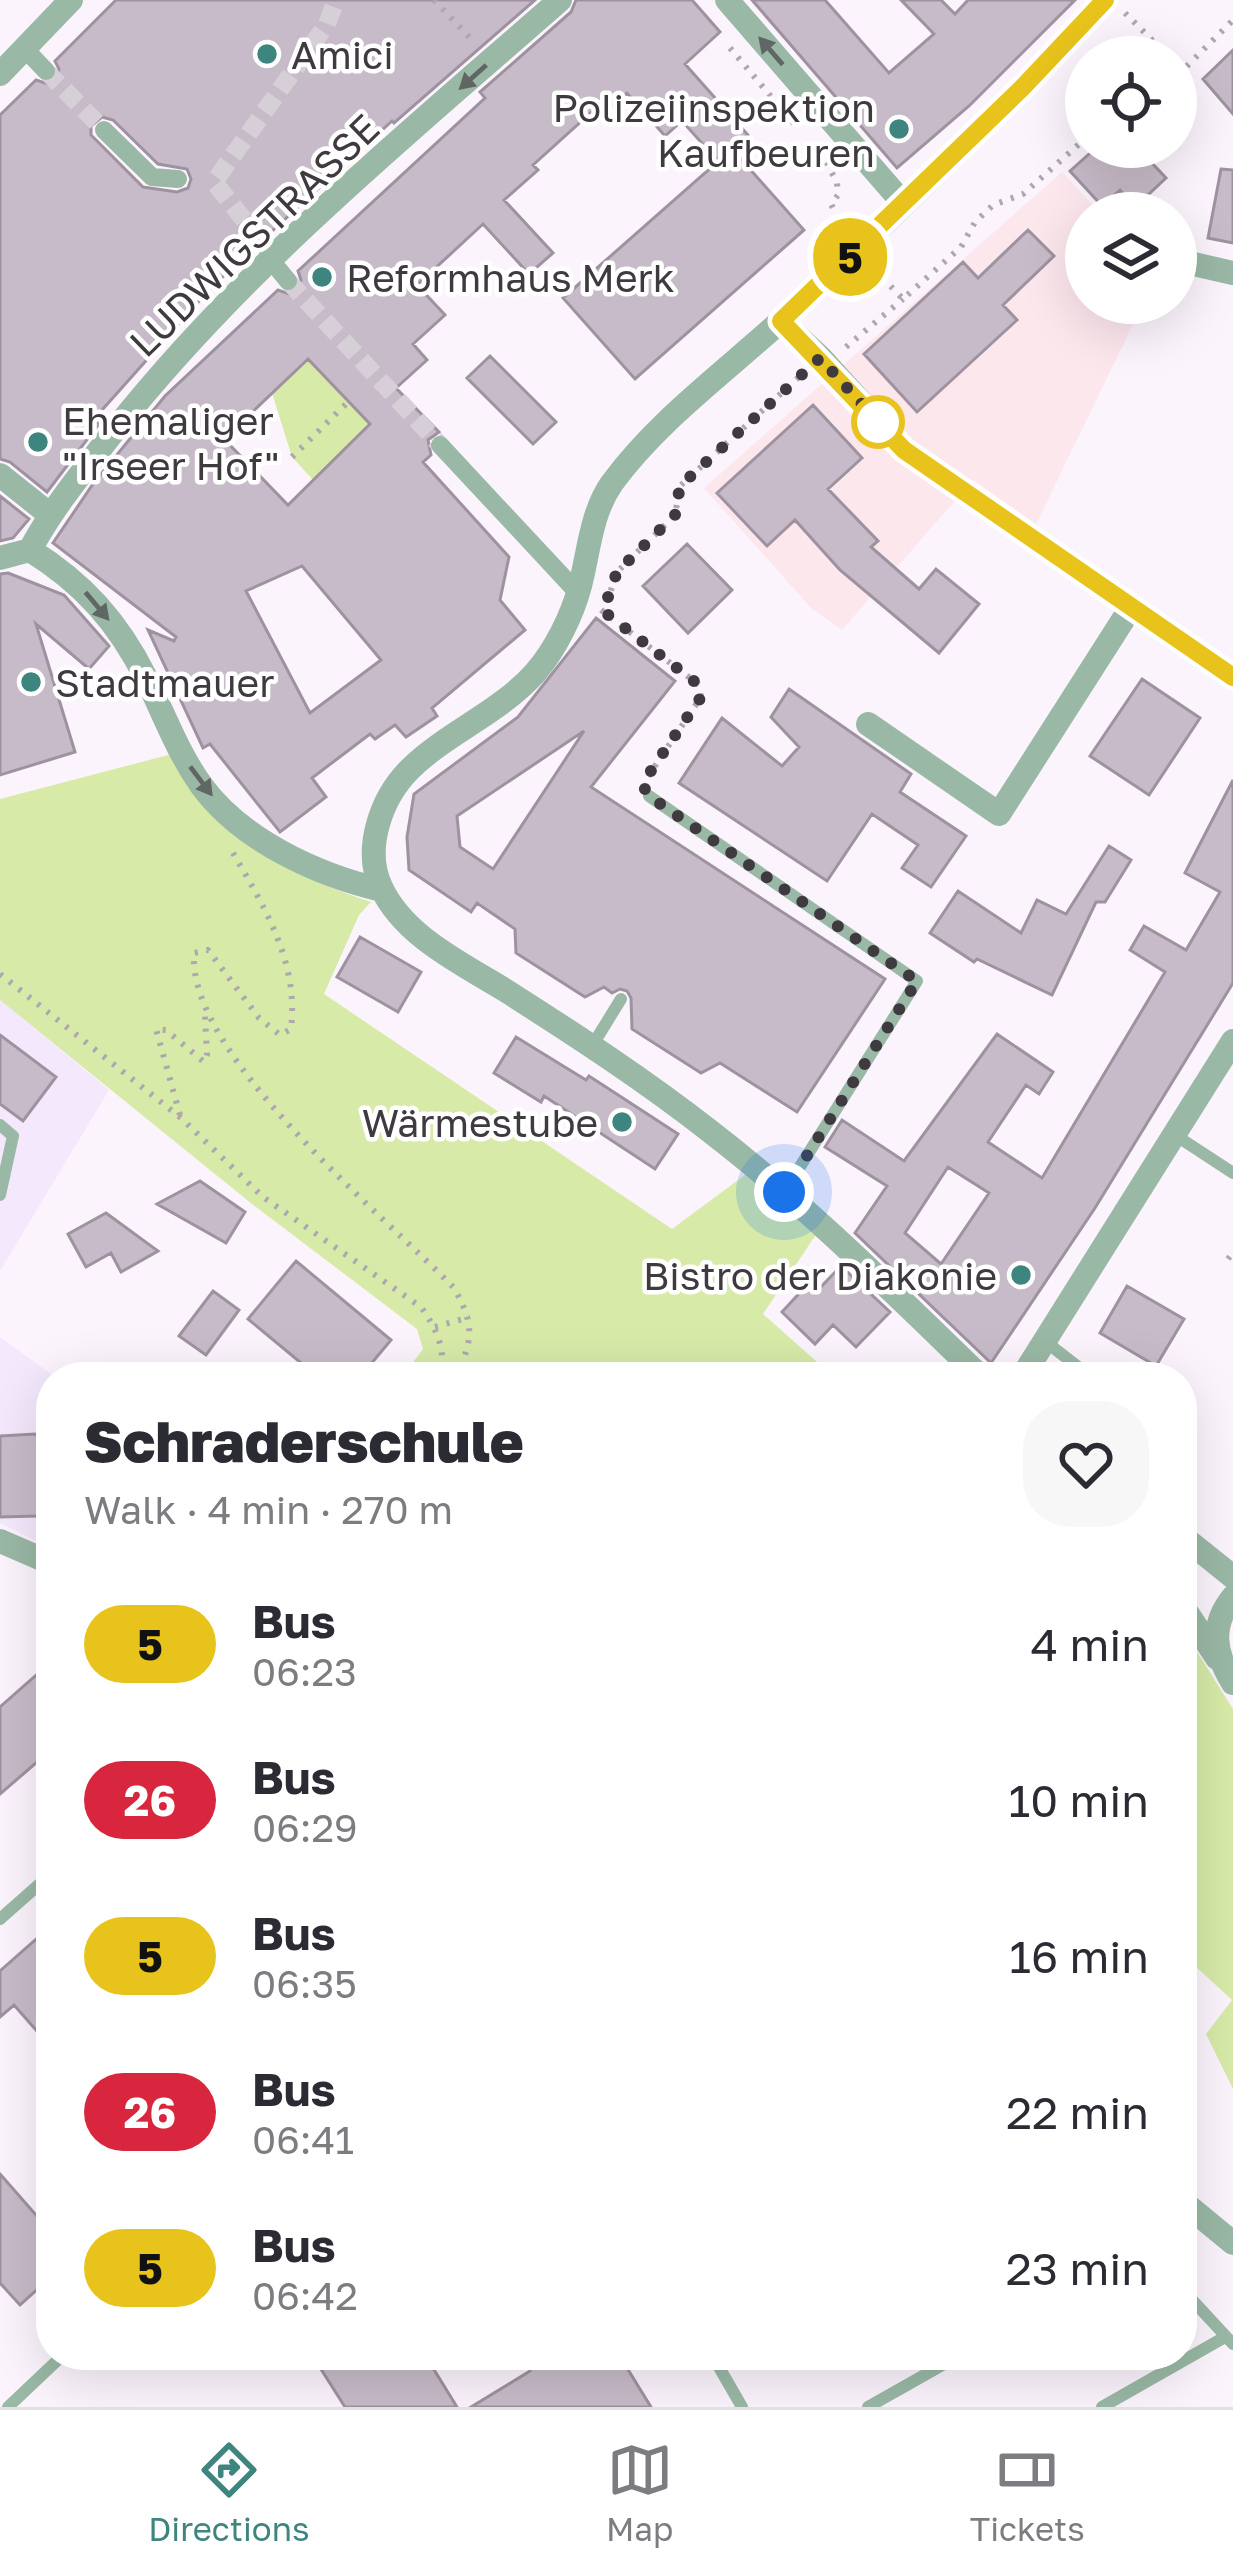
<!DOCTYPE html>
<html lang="en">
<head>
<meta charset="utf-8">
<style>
	body { margin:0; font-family:"Golos Text",sans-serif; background:#f7f7f7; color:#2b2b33; height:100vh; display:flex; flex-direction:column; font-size:45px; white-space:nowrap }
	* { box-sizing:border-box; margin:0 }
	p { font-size:39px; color:#7c7c81 }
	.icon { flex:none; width:66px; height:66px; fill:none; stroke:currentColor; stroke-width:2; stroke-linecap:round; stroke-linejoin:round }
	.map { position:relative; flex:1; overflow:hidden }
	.panel { position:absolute; left:36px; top:1362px; width:1161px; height:1008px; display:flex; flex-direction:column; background:#fff; border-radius:48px; box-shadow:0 12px 48px #0002 }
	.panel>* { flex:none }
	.badge { padding:0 24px; border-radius:39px; font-size:42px; line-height:78px }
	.controls { position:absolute; left:1065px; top:36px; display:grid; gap:24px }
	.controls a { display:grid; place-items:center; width:132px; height:132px; border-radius:50%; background:#fff; box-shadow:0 12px 48px #0002; font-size:60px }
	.you { position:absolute; width:60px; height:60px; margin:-30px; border:9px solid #fff; border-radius:50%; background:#1a73e8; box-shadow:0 0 0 18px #1a73e833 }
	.map>.badge { position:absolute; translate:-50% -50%; box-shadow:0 0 0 6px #fff }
	.round { display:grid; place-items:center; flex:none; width:126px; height:126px; border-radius:48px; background:#f7f7f7 }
	.summary { display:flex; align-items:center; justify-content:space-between; height:204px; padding:0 48px }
	h1 { font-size:57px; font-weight:800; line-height:90px }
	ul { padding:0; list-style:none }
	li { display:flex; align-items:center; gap:36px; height:156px; padding:0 48px }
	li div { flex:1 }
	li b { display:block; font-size:45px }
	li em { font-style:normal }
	li .badge { min-width:132px; font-weight:700; text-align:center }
	.tabs { display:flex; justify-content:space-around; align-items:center; height:168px; border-top:3px solid #e1e1e2; background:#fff; font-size:33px; color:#7c7c81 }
	.tabs a { display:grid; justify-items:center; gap:6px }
	.tabs .active { color:#3e857f }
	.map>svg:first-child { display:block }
	.commercial { fill:#f4e8fd }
	.education { fill:#fce7ed }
	.green { fill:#d7eaa8 }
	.building { fill:#c8bbc9; stroke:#9f92a0; stroke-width:3; fill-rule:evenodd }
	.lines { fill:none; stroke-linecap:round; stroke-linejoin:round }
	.pedestrian-tunnel { stroke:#d6cfd7; stroke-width:18; stroke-dasharray:18 9; stroke-linecap:butt }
	.path { stroke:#aea7af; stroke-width:6; stroke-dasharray:3 9; stroke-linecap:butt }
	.service { stroke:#9ab8a6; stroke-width:12 }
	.pedestrian { stroke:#9ab8a6; stroke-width:18 }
	.minor { stroke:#9ab8a6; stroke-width:24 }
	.oneway { fill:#5f6663 }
	.line-casing { stroke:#fff; stroke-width:27 }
	.line { stroke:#e8c31b; stroke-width:18 }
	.walk { stroke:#3f3a3f; stroke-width:12; stroke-dasharray:0 21.6 }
	.poi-dot { fill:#3e857f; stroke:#fff; stroke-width:4.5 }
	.stop-dot { fill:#fff; stroke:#e8c31b; stroke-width:6 }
	.labels { text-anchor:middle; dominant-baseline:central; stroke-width:9; stroke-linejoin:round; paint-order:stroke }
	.poi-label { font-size:39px; fill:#3f3a3f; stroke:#fff; text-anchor:start }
	.street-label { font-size:39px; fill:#3f3a3f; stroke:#fff }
</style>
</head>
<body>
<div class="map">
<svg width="1233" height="2407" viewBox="0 0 1233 2407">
	<rect width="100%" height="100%" fill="#fcf4fd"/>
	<!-- commercial -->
	<path class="commercial" d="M0,1000L109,1090L0,1271Z
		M0,1337L55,1377H51V1548L0,1523Z"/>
	<!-- education -->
	<path class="education" d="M1062,172L1100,213H1086V303L1143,304L1036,524L973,480L842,630L811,608L704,488Z"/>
	<!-- green -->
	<path class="green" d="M308,359L370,424L313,480L292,457L272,393Z
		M172,754C221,838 281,872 371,902L359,915L324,994L672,1229L749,1172L817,1233L763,1314L834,1377H402L423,1349L417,1329L252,1204L0,1000V799Z
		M1182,1628L1233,1709V2089L1206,2034L1232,2000L1182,1954Z"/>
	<!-- building -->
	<path class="building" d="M116,0H535L394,123L392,121L271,232L260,228L252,231L248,242L251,250L210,289L94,419L99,424L47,492L10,462L0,459V115L36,80L48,84L56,80L59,69L55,61ZM102,117L113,120L158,164L187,169L191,179L188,188L177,192L143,187L91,135V126Z
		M576,0H692L720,32L685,64L748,135L718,161L682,121L665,136L627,93L600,117L594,110L533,165L538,170L504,200L553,253L529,274L483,224L417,285L445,315L413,344L427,360L396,388L439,432L428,440L431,455L423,462L509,557L500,600L525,630L432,708L437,716L406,737L395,725L375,739L370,734L312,778L326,797L280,832L210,744L203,748L148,630L174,641L176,637L53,543L93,484L165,396L278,290L289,294L297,291L301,280L298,271L485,98L480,92L571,12ZM308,359L370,424L288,505L224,439ZM302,566L381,660L310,713L246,591Z
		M752,0H825L889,73L934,34L901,0H941L955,14L968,0H1075L969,106L897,168Z
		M1233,50V114L1203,79Z
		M1097,147H1168L1151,162L1166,178L1135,207L1120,190L1102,206L1070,171Z
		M732,149L804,230L635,379L563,298Z
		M1221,169L1233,170V243L1208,238Z
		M1028,230L1054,256L1003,305L1017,320L917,412L864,354L963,262L978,278Z
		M490,356L556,422L533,444L467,378Z
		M813,405L862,458L828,489L878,541L871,547L919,589L936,569L979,604L939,653L840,570L795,520L767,546L717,493Z
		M0,496L29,519L13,538L0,541Z
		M687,544L732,590L688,633L643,586Z
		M8,573L64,595L109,646L89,669L36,624L75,752L0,775V574Z
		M596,618L675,681L591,787L885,979L797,1112L720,1063L701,1073L632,1029L631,998L627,991L620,989L612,993L604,987L585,997L516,953L515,929L477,903L471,912L409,870L407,837L414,794L518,717ZM584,731L493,869L460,847L457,816Z
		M1142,679L1200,718L1149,795L1090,756Z
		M789,689L911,774L900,792L966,836L931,887L902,868L918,845L872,814L827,881L679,783L722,718L782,766L799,747L771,717Z
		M1233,780V983L1095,1208L991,1363L855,1233L887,1186L825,1147L842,1120L904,1161L997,1034L1053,1072L1039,1094L1026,1085L988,1142L1042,1178L1165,972L1130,950L1144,926L1186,950L1220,892L1185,873ZM948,1167L989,1193L941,1264L905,1233Z
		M1109,846L1131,860L1105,902H1096L1052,995L977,959L974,962L930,933L958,891L1021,933L1037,900L1066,914Z
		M360,937L421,972L398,1012L337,977Z
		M0,1035L56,1077L23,1121L0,1104Z
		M516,1037L586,1080L589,1076L678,1134L655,1169L544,1096L541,1102L494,1073Z
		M200,1181L245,1212L226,1243L157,1204Z
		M106,1213L158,1251L121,1272L111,1253L86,1267L68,1234Z
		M296,1261L391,1340L360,1377H318L248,1319Z
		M841,1266L890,1312L856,1347L833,1325L815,1344L782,1312L808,1284L816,1292Z
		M1127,1286L1184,1319L1156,1366L1100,1333Z
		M213,1291L239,1310L206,1355L179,1336Z
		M35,1434L51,1449V1502L38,1516L0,1517V1436Z
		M51,1662V1750L0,1794V1707Z
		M51,1926V2047L14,2005L0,2017V1971Z
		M0,2174L51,2232V2277L20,2305L0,2283Z
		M312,2355H425L457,2407H345Z
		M520,2355H619L651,2407H471L530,2371Z"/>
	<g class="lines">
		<!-- pedestrian-tunnel -->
		<path class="pedestrian-tunnel" d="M46,71L104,130
			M261,241L214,182L327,24L336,0
			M288,281L440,445"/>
		<!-- path -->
		<path class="path" d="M434,0L473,41
			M1125,13L1169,57
			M730,48L795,125
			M1176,71L1185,68L1233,20
			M820,152L837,182L838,195L831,204L844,231
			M874,269L903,299L961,247L975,222L993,205L1023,194L1086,138
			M846,347L903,299
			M292,457L348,402
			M607,602L617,572L675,515L680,486L800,376
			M601,610L699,685L701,697L647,778
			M233,853C265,908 299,963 291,1029L280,1035L259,1018L208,950L194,953C187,1056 385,1216 454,1288C475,1325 473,1339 456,1377
			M0,974L181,1118L263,1197L421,1307C437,1329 446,1350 441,1377
			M180,1115L156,1029L166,1030L204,1062L207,1055L205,1015
			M1228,1259L1233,1252
			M435,1327L470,1317"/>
		<!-- service -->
		<path class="service" d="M649,796L917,981L784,1192
			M592,1046L621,999
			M0,1125L13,1136L0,1195
			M1175,1135L1233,1173
			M1046,1342L1091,1377
			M0,1919L51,1874
			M1182,2289L1233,2344
			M712,2355L742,2407
			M8,2407L63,2355
			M868,2407L960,2355
			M1102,2407L1225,2337"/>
		<!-- pedestrian -->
		<path class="pedestrian" d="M25,49L46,71
			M104,130L152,177L178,179
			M261,241L273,256
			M270,259L288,281
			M440,445L578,593"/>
		<!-- minor -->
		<path class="minor" d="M727,0L903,203
			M0,74L71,0
			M1176,260L1233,273
			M781,321L821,358L904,450L1233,677
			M0,475L49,514
			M30,550C53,507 84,470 114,431C242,269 405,136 560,0
			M30,550C83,583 118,622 146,678C164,714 177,751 201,785C241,840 317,875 382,890
			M0,558L30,550
			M868,724L999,814L1130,609
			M981,1377C894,1293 807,1206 711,1132C646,1081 577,1036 508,992C463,964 404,937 381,887C363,849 381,798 410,769C448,732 499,713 535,673C555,650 572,616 580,586C589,551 591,513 612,483C662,415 736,364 797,306C903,208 1006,105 1105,0
			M1022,1377L1233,1041
			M1182,1536L1233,1577
			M0,1541L51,1563
			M1233,1597C1210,1625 1214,1653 1233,1683
			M1182,1605L1217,1658
			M1182,2201L1233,2243"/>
	</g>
	<!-- one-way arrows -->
	<defs><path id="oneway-solid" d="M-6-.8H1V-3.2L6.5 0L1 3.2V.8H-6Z" transform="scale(3)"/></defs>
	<g class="oneway">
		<use href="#oneway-solid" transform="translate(771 51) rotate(-131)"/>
		<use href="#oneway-solid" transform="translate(473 77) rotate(138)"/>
		<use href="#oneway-solid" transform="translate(97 606) rotate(50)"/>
		<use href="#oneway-solid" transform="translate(201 781) rotate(53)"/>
	</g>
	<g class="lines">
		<defs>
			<path id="line" d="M1105,0L1022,88L781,321L904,450L1233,677"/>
		</defs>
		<!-- line casing -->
		<use href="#line" class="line-casing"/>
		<!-- line -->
		<use href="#line" class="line"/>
		<!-- walk -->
		<path class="walk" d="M784,1192L917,981L649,796L642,784L701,697L699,685L603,611L617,572L675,515L680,486L820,358L878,422"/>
	</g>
	<!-- markers -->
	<g class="poi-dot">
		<circle cx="267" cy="54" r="12"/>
		<circle cx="899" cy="129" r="12"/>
		<circle cx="322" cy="277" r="12"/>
		<circle cx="38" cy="442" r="12"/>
		<circle cx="31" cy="682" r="12"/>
		<circle cx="622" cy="1122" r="12"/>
		<circle cx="1021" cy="1275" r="12"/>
	</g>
	<circle class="stop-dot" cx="878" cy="422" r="24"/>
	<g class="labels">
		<!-- poi labels -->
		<g class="poi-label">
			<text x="291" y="54">Amici</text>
			<text x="875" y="107" text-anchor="end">Polizeiinspektion<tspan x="875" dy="45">Kaufbeuren</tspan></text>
			<text x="346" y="277">Reformhaus Merk</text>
			<text x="62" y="420">Ehemaliger<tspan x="62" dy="45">"Irseer Hof"</tspan></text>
			<text x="55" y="682">Stadtmauer</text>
			<text x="598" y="1122" text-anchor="end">Wärmestube</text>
			<text x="997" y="1275" text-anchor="end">Bistro der Diakonie</text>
		</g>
		<!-- street labels -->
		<g class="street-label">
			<text transform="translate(254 235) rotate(-44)">LUDWIGSTRASSE</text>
		</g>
	</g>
</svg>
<div class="controls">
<a><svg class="icon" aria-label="locate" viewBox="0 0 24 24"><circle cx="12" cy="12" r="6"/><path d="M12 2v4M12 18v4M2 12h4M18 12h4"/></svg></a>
<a><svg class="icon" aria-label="layers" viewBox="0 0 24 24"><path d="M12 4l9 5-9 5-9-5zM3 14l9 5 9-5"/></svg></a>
</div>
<div class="you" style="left:784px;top:1192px"></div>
<b class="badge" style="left:850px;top:257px;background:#e8c31b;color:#111">5</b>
<section class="panel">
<div class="summary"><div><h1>Schraderschule</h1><p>Walk · 4 min · 270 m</p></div><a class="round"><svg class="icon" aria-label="heart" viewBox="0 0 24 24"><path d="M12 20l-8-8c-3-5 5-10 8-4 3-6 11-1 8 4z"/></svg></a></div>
<ul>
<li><span class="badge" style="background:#e8c31b;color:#111">5</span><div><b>Bus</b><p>06:23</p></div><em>4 min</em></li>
<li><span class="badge" style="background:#d7263d;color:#fff">26</span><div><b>Bus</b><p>06:29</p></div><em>10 min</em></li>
<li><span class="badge" style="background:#e8c31b;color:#111">5</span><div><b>Bus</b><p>06:35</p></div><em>16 min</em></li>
<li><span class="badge" style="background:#d7263d;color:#fff">26</span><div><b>Bus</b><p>06:41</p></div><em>22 min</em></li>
<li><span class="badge" style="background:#e8c31b;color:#111">5</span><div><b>Bus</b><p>06:42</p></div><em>23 min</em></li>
</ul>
</section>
</div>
<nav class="tabs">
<a class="active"><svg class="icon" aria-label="directions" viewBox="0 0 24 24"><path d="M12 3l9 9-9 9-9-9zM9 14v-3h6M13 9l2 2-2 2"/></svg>Directions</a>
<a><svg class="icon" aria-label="map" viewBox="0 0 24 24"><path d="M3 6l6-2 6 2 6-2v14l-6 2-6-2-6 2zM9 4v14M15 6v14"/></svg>Map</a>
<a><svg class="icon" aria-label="tickets" viewBox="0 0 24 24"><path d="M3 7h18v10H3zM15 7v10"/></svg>Tickets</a>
</nav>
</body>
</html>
